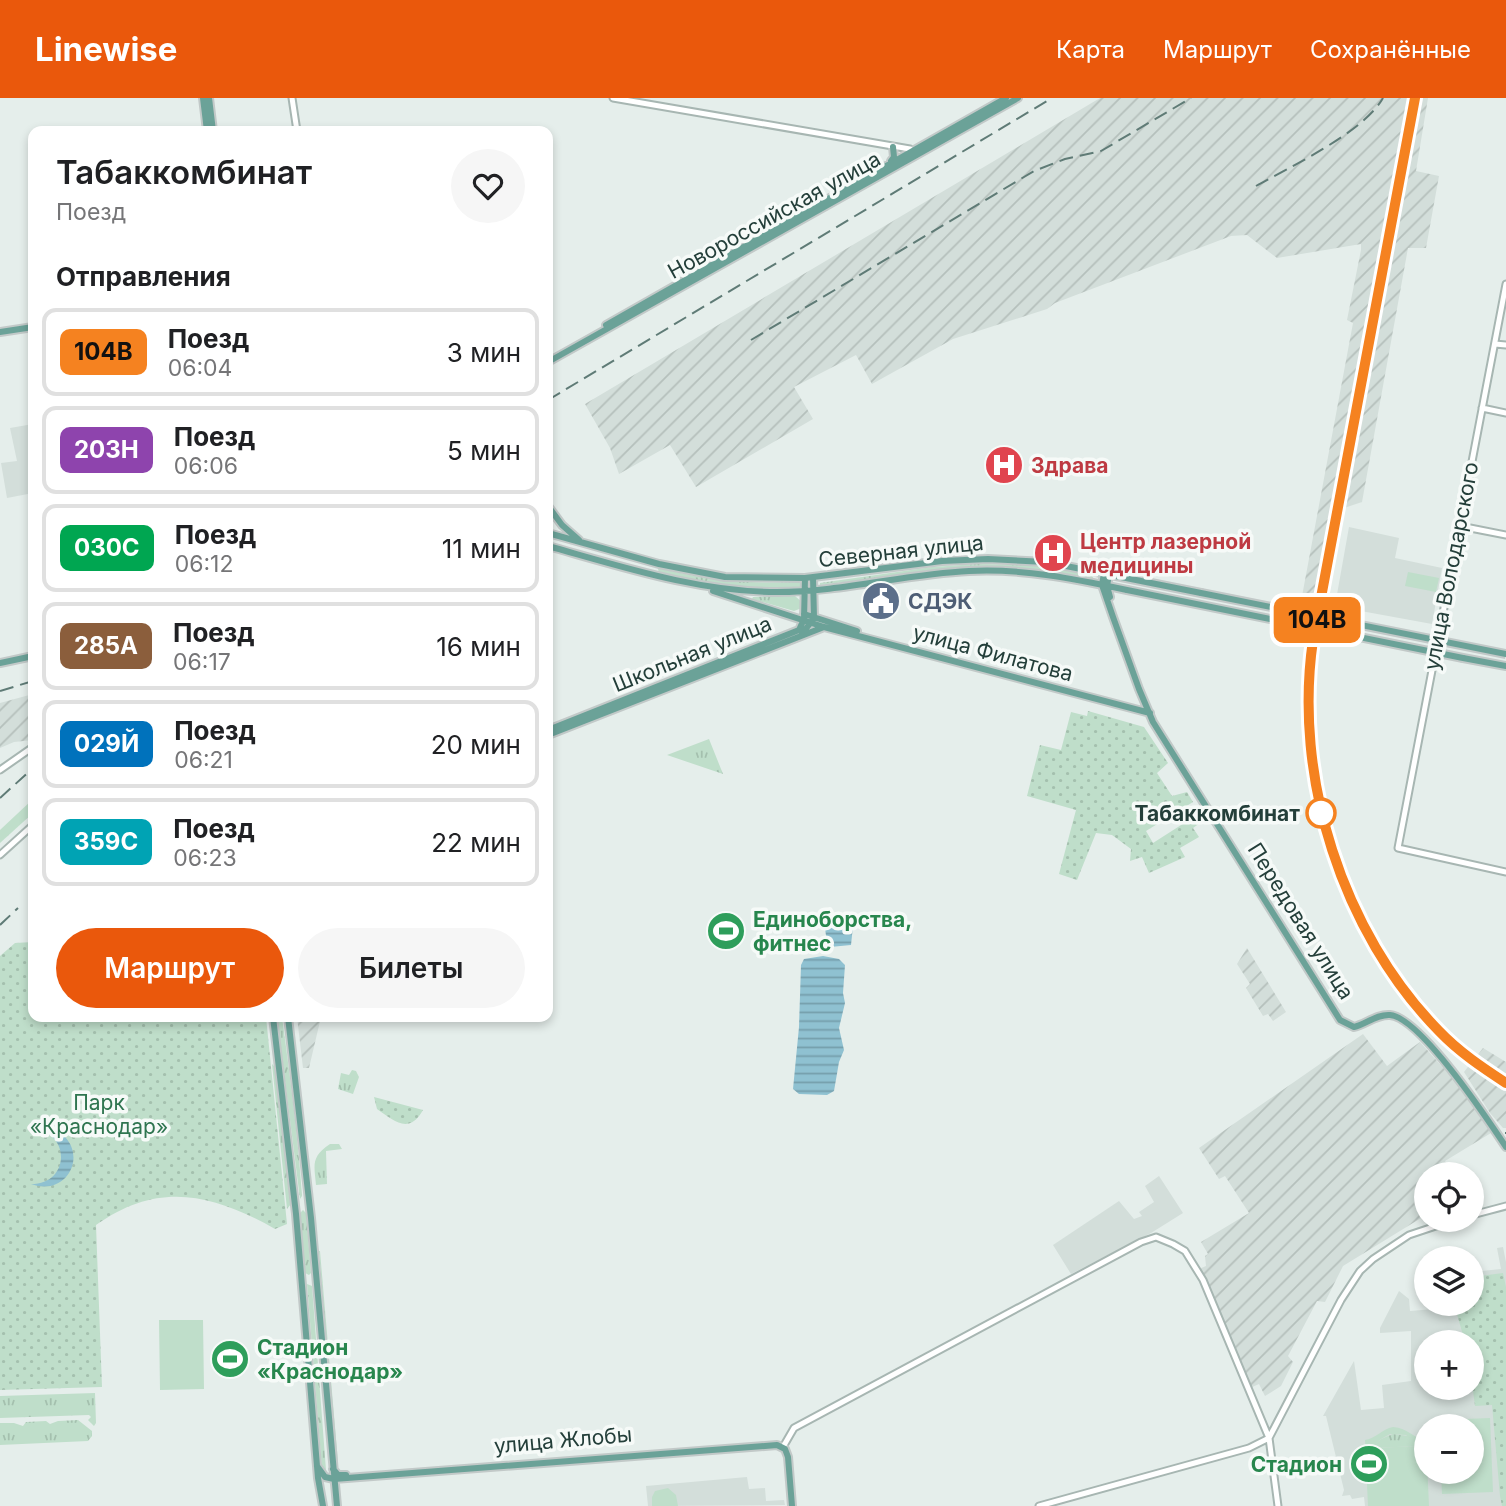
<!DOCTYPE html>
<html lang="ru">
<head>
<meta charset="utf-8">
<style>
	body { margin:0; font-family:Inter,sans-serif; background:#f6f6f6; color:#202124; height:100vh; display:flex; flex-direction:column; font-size:26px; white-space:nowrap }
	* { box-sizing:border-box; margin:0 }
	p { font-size:23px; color:#757577 }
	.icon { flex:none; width:38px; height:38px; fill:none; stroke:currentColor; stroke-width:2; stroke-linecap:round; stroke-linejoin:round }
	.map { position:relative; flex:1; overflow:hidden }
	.panel { position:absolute; left:28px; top:28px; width:525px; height:896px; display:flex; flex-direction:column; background:#fff; border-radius:14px; box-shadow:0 4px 10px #0003 }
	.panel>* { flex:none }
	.badge { padding:0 14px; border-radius:10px; font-size:24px; line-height:46px }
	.tools { position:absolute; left:1414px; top:1064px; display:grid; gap:14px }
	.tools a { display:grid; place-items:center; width:70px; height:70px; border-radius:50%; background:#fff; box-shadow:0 4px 10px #0003; font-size:35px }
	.map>.badge { position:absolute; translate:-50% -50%; box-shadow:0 0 0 4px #fff }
	h2 { padding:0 28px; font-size:26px; line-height:63px }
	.round { display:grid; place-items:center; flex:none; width:74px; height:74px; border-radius:37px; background:#f6f6f6 }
	.overview { display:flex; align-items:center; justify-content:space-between; height:119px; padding:0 28px }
	h1 { font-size:33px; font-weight:600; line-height:52px }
	.primary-button { display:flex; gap:14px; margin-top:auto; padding:14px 28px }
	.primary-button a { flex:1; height:80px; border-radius:42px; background:#ea580c; color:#fff; font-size:28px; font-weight:600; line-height:80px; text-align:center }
	.primary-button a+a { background:#f6f6f6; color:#202124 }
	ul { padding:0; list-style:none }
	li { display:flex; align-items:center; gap:21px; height:88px; margin:0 14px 10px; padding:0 14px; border:4px solid #e0e0e0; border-radius:14px }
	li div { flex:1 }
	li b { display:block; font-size:26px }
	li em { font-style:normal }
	li .badge { min-width:77px; font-weight:700; text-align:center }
	header { display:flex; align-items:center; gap:42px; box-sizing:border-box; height:98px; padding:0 35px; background:#ea580c; color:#fff }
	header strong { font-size:33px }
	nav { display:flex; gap:38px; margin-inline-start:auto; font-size:24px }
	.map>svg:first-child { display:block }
	.built { fill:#d3deda; fill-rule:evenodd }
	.industrial { fill:url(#industrial-furrows) }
	.grass { fill:url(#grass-tufts) }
	.forest { fill:url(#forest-firs) }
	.park { fill:url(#park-dots) }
	.garden { fill:#bfdeca; fill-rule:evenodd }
	.water { fill:url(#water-rules) }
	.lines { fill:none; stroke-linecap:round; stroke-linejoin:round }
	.minor-casing { stroke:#a7b6b2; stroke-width:9 }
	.major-casing { stroke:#c2c9c8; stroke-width:10 }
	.minor { stroke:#fff; stroke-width:5 }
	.major { stroke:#6ba298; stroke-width:6 }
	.rail { stroke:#5f7b76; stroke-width:2; stroke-dasharray:14 7; stroke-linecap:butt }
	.major-bridge-casing { stroke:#c2c9c8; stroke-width:10; stroke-linecap:butt }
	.major-bridge { stroke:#6ba298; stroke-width:6 }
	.line-casing { stroke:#fff; stroke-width:16 }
	.line { stroke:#f58220; stroke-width:10 }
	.stop-dot { fill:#fff; stroke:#f58220; stroke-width:3.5 }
	.labels { text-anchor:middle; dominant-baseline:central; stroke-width:7; stroke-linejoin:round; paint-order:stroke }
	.street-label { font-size:21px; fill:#243f3a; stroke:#f6faf8 }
	.health-label { font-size:21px; font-weight:bold; fill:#be3a42; stroke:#f6faf8; text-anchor:start }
	.service-label { font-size:21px; font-weight:bold; fill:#4e5e75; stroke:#f6faf8; text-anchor:start }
	.stop-label { font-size:21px; font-weight:bold; fill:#243f3a; stroke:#f6faf8; text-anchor:end }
	.leisure-label { font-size:21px; font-weight:bold; fill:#27864d; stroke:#f6faf8; text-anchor:start }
	.park-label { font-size:21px; fill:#2f7550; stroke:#f6faf8 }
</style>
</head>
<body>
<header>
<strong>Linewise</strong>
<nav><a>Карта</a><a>Маршрут</a><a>Сохранённые</a></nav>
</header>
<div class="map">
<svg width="1506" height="1408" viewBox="0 0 1506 1408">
	<defs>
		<pattern id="industrial-furrows" width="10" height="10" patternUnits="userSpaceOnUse" patternTransform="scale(1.75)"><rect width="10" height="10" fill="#d3deda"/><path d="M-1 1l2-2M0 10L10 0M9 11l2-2" fill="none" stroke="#b5c0bc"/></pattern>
		<pattern id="grass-tufts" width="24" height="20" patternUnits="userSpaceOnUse" patternTransform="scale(1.75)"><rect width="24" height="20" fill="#bfdeca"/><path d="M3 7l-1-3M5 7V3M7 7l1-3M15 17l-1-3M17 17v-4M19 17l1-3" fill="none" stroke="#a4c0ae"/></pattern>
		<pattern id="forest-firs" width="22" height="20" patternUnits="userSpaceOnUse" patternTransform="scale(1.75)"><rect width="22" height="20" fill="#bfdeca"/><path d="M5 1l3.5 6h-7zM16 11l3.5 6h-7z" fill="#a4c0ae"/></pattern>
		<pattern id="park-dots" width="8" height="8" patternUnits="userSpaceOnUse" patternTransform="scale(1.75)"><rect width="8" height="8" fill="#bfdeca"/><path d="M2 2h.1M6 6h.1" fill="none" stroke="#a4c0ae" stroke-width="1.8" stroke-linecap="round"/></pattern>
		<pattern id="water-rules" width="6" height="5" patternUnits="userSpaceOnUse" patternTransform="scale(1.75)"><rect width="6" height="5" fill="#8fc1d1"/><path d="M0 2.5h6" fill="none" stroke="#759eab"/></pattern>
	</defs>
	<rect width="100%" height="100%" fill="#e5eeeb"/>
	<!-- built -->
	<path class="built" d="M33,326V395L7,400L1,365L17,363L10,330Z
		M1349,429L1399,440L1395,460L1442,470L1432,526L1339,509L1336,502Z
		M1159,1078L1183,1115L1151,1135L1071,1176L1053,1147L1119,1103L1134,1121L1142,1118L1139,1114L1154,1104L1145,1088Z
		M1503,1149L1506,1164V1408H1365L1364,1399L1352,1401L1350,1397L1342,1398L1344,1392L1326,1318H1323L1354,1263L1361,1312L1384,1310L1382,1287L1411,1283V1233L1380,1235V1230L1399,1193L1409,1201L1410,1213L1434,1211V1206H1472V1174L1501,1171L1497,1150ZM1426,1244H1472V1290H1426ZM1426,1328H1472V1374H1426Z
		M747,1379L749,1391L765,1390L766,1403L784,1402L785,1407L648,1408L646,1388Z"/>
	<!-- industrial -->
	<path class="industrial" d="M1100,0H1428L1416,73L1439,78L1426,150H1408L1362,404L1344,410L1325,508L1300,509L1353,225L1347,222L1361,152V146L1277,160L1247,137L1231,138L1055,205L1047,211L953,241L872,286L856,257L794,289L813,321L696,389L670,347L619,376L610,350L585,306Z
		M33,596V642L14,644L0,650V605Z
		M1247,850L1286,914L1273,923L1268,916L1263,918L1246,890L1250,886L1237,866Z
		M297,919H321L309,970H303Z
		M1363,936L1387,968L1420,944L1465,994L1491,1035L1445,1063L1452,1076H1426V1117L1343,1168L1325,1204L1317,1203L1288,1258L1293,1264L1281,1288L1265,1298L1259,1286L1250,1290L1199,1171L1206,1168L1205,1158L1208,1156L1201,1144L1249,1115L1225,1078L1219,1081L1199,1050Z
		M1483,950L1506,964V980L1476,959Z
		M1471,965L1506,990V1030H1503L1490,1015L1464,974Z"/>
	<!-- grass -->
	<path class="grass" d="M977,466L1030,467L1092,477L1094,482L1029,472L951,471L820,487V485L932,469Z
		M660,470C707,483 751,486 799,484L802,486L800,489C752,491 706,487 659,475L658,471Z
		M795,498L803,505L802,510L794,513L752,501L753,499Z
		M709,641L723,676L667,657Z
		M277,919H282C290,978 298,1038 302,1098L300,1101Z
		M272,966L275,969L291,1106L287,1111Z
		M352,972L356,973L359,979L353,996L338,991L341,975L349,977Z
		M330,1046H339L342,1051L326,1053L327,1086L316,1087C314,1066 311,1059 330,1046Z
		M303,1112L306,1115L311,1175L309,1177L305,1175L300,1115Z
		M319,1153H320L338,1364L336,1363Z
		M307,1186L312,1188L326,1372L322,1371Z
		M95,1295L96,1325L94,1328L88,1322L91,1319L89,1317L0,1320V1298Z
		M78,1322L92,1333V1338L88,1343L0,1347V1325H14L23,1328L26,1324L46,1323L50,1326L58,1323Z
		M1393,1336L1408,1338L1420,1348L1372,1350L1381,1341Z"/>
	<!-- forest -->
	<path class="forest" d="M33,701V715L0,745V732Z"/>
	<!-- park -->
	<path class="park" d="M1088,613L1144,629L1168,665L1157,675L1172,698L1187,694L1193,704L1146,733L1153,745L1203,713L1207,720L1193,730L1199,739L1180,750L1185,759L1149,775L1142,759L1130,763L1131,751L1112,737L1096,735L1077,782L1059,776L1076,712L1027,698L1040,647L1061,652L1071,614L1087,618Z
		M33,844V919H266L287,1126L275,1131C213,1096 159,1082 96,1127L102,1289L0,1292V858L15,845Z
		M374,999L423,1012C409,1037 394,1023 377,1011Z
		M1503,1175L1506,1189V1408H1502L1500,1398L1492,1307L1475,1308L1472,1285V1244H1465L1454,1206H1472V1179Z"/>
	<!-- garden -->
	<path class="garden" d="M1408,474L1439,480L1436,494L1405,488Z
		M159,1222H203L204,1291L160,1292Z
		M1490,1320L1493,1394L1442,1396L1441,1374H1472V1328H1439V1322Z
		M1393,1329C1408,1330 1414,1341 1426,1342L1429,1408H1368L1365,1342C1375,1341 1382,1331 1393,1329ZM1390,1336L1406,1337L1419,1348L1373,1350L1381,1341Z
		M668,1390L676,1397L678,1408H652V1399L655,1393Z"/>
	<!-- water -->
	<path class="water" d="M840,825L853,828L851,847L830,849L827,845L825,830Z
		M823,858L839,861L845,867L843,895L845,905L839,930L844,952L839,964L834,993L827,997L799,996L793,991L799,929L801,867L804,861Z
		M47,1028C94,1044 72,1101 31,1086C71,1086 71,1032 31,1031Z"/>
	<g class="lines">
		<defs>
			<path id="minor" d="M292,0L297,33
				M613,0L910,51L916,55
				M1506,186L1398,750L1506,774
				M1495,246L1506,247
				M1482,310L1506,315
				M1460,428L1506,437
				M0,672L33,649
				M0,757L33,727
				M1472,1117L1506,1108
				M783,1349L794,1330L1141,1144L1156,1139L1173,1146L1185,1153L1203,1182L1269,1340L1278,1408
				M1039,1408L1249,1350L1269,1340L1341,1202L1360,1173L1373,1161L1409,1137L1454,1122"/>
			<path id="major" d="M203,0L207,33
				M209,0L213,33
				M891,63L894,59L893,49
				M606,227L1006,0
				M0,234L33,229
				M548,264L1018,0
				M548,408L562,427L579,442
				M548,435L659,466L725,479L805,480L942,463L988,461L1046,464L1201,495
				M548,448C623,469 699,494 777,494C841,494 905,476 969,473C1022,470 1075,481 1127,492
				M1104,475L1102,487L1113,519L1139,591L1153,624L1340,922L1354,929C1366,926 1377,916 1390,917C1421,920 1488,1022 1506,1049
				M1109,477L1107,488L1110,499
				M713,493L824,529L1150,615
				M804,516L857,533
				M802,536L814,520L813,479
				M1463,560L1506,568
				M0,565L33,558
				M548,632L799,532L804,521L805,480
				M548,637L824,529
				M273,919L296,1116L318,1380L323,1408
				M288,919L311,1120L337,1408
				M317,1368L325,1379L334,1381L777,1347L785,1351L788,1359L792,1408
				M333,1371L338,1377H346"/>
		</defs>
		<!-- minor casing -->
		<use href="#minor" class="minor-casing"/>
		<!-- major casing -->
		<use href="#major" class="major-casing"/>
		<!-- minor -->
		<use href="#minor" class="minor"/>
		<!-- major -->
		<use href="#major" class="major"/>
		<!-- rail -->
		<path class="rail" d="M1415,0L1313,542C1294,679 1342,834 1439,933C1459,954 1483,969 1506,985
			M1256,88C1290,69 1364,34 1383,0
			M751,242L1034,73L1065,61L1101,53L1191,0
			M548,302L1052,0
			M0,593L33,583
			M0,700L33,670
			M0,827L18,810
			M1505,1035H1506"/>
		<defs>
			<path id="major-bridge" d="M1127,492L1463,560
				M1201,495L1506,556"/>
		</defs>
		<!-- major-bridge casing -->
		<use href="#major-bridge" class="major-bridge-casing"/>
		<!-- major-bridge -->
		<use href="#major-bridge" class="major-bridge"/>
	</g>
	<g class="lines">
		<defs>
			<path id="line" d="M1415,0L1313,542C1293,679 1342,834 1439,933C1459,954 1483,970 1506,985"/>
		</defs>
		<!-- line casing -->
		<use href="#line" class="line-casing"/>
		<!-- line -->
		<use href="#line" class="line"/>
	</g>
	<!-- icons -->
	<defs>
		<symbol id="hospital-disc" viewBox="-11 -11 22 22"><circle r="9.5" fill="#e0444e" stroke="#f6faf8"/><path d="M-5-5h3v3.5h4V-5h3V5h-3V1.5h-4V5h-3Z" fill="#fff"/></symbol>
		<symbol id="civic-disc" viewBox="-11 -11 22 22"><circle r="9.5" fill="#5c6f8a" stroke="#f6faf8"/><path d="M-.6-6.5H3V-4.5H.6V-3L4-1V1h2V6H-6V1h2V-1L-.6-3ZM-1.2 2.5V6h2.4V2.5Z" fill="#fff"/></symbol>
		<symbol id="stadium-disc" viewBox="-11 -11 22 22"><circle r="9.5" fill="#2e9e5b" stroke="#f6faf8"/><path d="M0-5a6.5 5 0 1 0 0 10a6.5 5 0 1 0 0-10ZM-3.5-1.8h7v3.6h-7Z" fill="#fff"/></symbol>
	</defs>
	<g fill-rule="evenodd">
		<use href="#hospital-disc" x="982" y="345" width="44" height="44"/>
		<use href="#hospital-disc" x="1031" y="433" width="44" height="44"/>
		<use href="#civic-disc" x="859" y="481" width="44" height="44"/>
		<use href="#stadium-disc" x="704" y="811" width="44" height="44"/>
		<use href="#stadium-disc" x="208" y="1239" width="44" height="44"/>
		<use href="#stadium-disc" x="1347" y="1344" width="44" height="44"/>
	</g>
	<!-- markers -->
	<circle class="stop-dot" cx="1321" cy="715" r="14"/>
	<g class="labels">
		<!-- street labels -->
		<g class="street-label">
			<text transform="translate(774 117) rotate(-29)">Новороссийская улица</text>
			<text transform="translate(901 453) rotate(-6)">Северная улица</text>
			<text transform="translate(1451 468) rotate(-79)">улица Володарского</text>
			<text transform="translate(993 555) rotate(15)">улица Филатова</text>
			<text transform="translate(692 556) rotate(-22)">Школьная улица</text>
			<text transform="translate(1301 823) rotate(58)">Передовая улица</text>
			<text transform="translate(563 1342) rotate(-5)">улица Жлобы</text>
		</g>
		<!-- health labels -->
		<g class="health-label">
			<text x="1031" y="367">Здрава</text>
			<text x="1080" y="443">Центр лазерной<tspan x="1080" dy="24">медицины</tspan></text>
		</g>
		<!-- service labels -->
		<g class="service-label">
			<text x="908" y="503">СДЭК</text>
		</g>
		<!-- stop labels -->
		<g class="stop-label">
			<text x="1300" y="715">Табаккомбинат</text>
		</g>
		<!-- leisure labels -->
		<g class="leisure-label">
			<text x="753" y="821">Единоборства,<tspan x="753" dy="24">фитнес</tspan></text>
			<text x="257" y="1249">Стадион<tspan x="257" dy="24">«Краснодар»</tspan></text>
			<text x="1342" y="1366" text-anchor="end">Стадион</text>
		</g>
		<!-- park labels -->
		<g class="park-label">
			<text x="99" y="1004">Парк<tspan x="99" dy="24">«Краснодар»</tspan></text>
		</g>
	</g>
</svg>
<div class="tools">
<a><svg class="icon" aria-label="locate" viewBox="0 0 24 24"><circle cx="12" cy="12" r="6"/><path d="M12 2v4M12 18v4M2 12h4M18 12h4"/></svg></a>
<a><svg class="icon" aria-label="layers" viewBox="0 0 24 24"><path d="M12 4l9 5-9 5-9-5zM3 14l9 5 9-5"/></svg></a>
<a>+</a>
<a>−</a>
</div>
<b class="badge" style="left:1317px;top:522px;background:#f58220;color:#111">104В</b>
<section class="panel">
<div class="overview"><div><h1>Табаккомбинат</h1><p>Поезд</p></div><a class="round"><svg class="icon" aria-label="heart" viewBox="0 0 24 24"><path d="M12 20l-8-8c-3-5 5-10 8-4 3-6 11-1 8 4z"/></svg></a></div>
<h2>Отправления</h2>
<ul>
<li><span class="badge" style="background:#f58220;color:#111">104В</span><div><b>Поезд</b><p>06:04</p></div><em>3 мин</em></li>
<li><span class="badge" style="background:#8e44ad;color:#fff">203Н</span><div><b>Поезд</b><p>06:06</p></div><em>5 мин</em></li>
<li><span class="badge" style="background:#00a651;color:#fff">030C</span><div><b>Поезд</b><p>06:12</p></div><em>11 мин</em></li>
<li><span class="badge" style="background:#8b5e3c;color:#fff">285А</span><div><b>Поезд</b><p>06:17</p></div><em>16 мин</em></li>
<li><span class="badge" style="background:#0072bc;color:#fff">029Й</span><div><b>Поезд</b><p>06:21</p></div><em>20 мин</em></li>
<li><span class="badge" style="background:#00a3b4;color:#fff">359С</span><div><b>Поезд</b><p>06:23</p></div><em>22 мин</em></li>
</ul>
<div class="primary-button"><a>Маршрут</a><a>Билеты</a></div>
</section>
</div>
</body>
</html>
